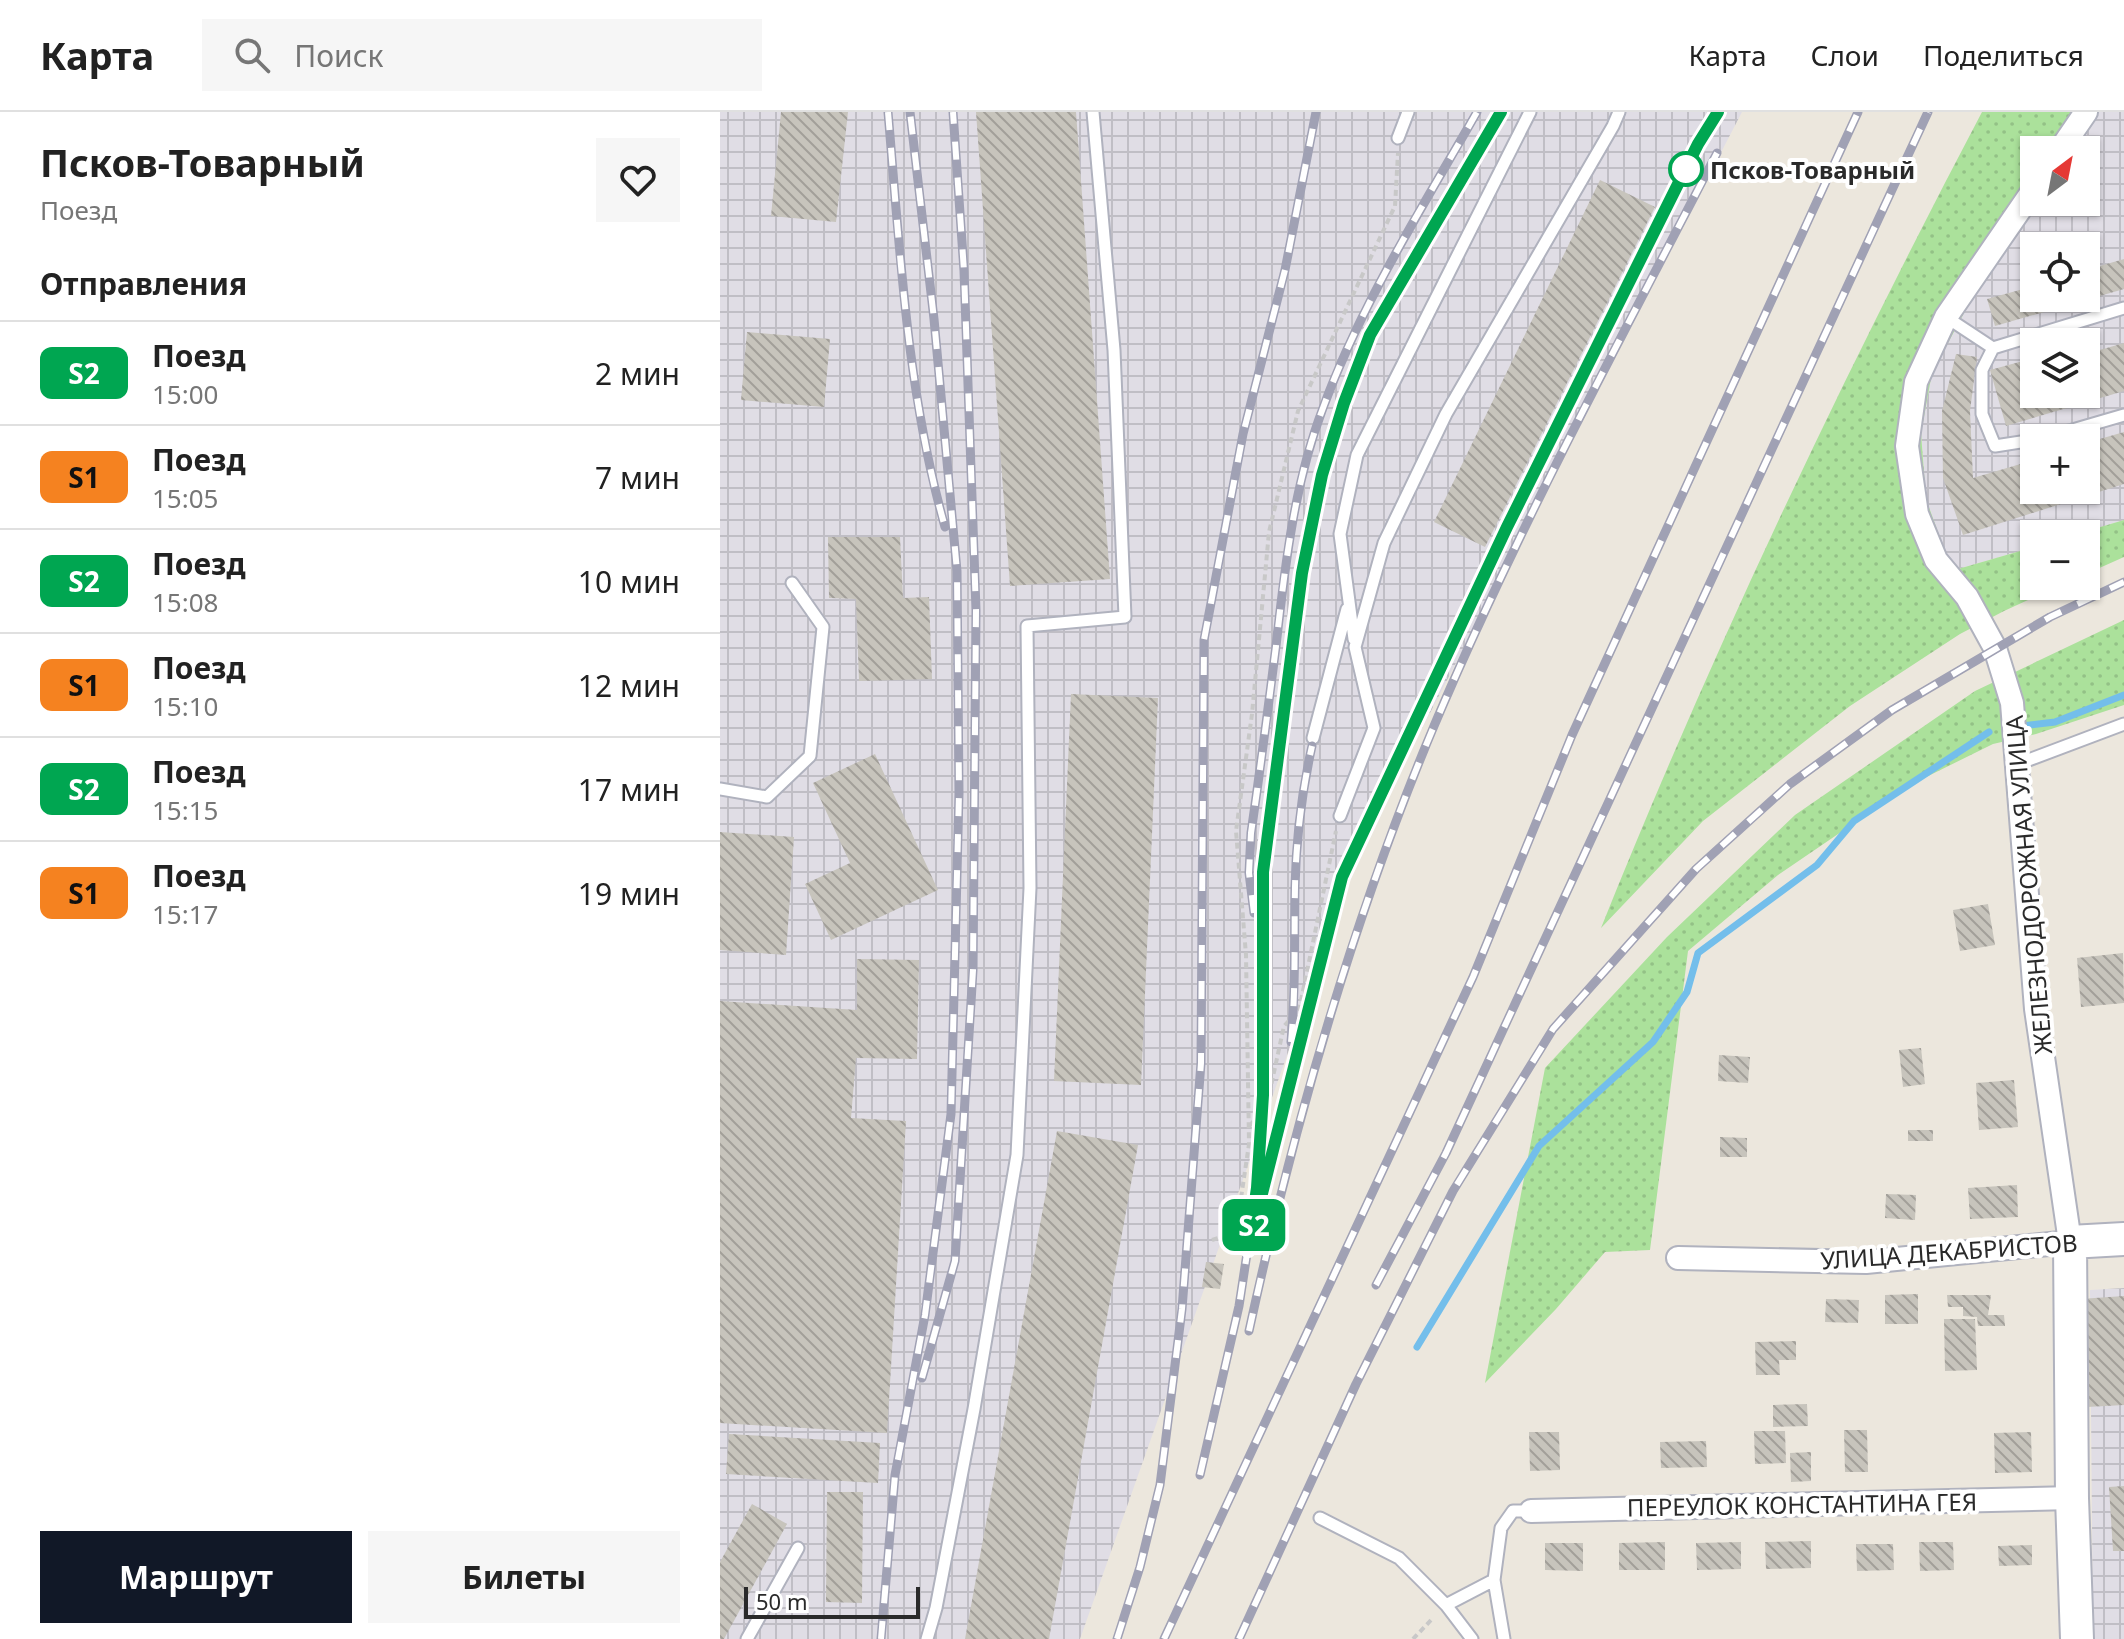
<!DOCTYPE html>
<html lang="ru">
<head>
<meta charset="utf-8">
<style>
	body { margin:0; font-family:"Noto Sans",sans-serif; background:#f6f6f6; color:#222; height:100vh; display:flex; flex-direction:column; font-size:30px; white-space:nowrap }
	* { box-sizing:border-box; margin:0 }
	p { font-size:26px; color:#767676 }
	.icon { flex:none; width:44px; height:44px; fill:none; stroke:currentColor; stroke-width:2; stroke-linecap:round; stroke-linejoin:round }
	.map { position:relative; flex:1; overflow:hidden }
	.drawer { display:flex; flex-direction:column; background:#fff; width:720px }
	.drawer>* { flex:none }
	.badge { padding:0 16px; border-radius:12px; font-size:28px; line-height:52px }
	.needle { width:52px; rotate:32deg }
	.tools { position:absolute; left:1300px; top:24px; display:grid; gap:16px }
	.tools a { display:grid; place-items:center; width:80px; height:80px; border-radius:0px; background:#fff; box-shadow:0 2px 6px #0004; font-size:40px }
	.scale { position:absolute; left:24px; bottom:20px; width:176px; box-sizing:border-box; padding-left:8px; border:4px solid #2a2a2a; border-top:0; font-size:22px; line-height:28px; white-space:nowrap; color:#2a2a2a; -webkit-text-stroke:6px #fff; paint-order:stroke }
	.map>.badge { position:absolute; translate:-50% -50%; box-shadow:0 0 0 4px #fff }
	h2 { padding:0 40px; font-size:30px; line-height:72px }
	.round { display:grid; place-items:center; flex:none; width:84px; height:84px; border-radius:0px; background:#f6f6f6 }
	.headline { display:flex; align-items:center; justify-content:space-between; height:136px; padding:0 40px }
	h1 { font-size:38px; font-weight:700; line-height:60px }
	.action { display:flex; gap:16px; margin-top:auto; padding:16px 40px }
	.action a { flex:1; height:92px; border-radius:0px; background:#111827; color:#fff; font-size:32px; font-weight:700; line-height:92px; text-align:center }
	.action a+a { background:#f6f6f6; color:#222 }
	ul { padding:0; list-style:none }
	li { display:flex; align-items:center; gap:24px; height:104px; padding:0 40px; border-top:2px solid #e0e0e0 }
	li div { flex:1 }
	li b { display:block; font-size:30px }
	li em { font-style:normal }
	li .badge { min-width:88px; font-weight:700; text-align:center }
	header { display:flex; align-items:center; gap:48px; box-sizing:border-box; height:112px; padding:0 40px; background:#fff; border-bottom:2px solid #e0e0e0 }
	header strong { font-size:38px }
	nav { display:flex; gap:44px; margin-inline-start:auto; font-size:28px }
	.search { width:560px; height:72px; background:#f6f6f6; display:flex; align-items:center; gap:20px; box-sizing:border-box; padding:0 28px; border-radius:0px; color:#767676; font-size:30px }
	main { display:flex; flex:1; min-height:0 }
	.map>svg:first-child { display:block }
	.industrial { fill:url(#industrial-grid); fill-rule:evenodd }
	.grass { fill:url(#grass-dots) }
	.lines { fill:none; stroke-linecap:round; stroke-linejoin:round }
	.stream { stroke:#73beeb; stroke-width:7 }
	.building { fill:url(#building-back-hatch) }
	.lane-casing { stroke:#b0b2be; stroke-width:15 }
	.street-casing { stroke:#b0b2be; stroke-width:26 }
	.secondary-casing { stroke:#b0b2be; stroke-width:36 }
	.path { stroke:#c8c8c8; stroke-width:4; stroke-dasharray:6 4; stroke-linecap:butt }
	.lane { stroke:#fff; stroke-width:11 }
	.street { stroke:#fff; stroke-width:22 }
	.secondary { stroke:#fff; stroke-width:32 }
	.rail-casing { stroke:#a0a1b4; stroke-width:9 }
	.rail { stroke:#fff; stroke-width:6; stroke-dasharray:18; stroke-linecap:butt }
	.line-casing { stroke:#fff; stroke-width:18 }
	.line { stroke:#00a651; stroke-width:12 }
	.stop-dot { fill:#fff; stroke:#00a651; stroke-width:4 }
	.labels { text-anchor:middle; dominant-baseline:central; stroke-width:8; stroke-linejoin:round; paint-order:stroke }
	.stop-label { font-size:24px; font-weight:bold; fill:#2a2a2a; stroke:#fff; text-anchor:start }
	.street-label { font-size:24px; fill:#2a2a2a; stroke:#fff }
</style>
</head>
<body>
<header>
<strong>Карта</strong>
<div class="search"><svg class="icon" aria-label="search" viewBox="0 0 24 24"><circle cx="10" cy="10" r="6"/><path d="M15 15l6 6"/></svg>Поиск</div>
<nav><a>Карта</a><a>Слои</a><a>Поделиться</a></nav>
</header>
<main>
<section class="drawer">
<div class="headline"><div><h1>Псков-Товарный</h1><p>Поезд</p></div><a class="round"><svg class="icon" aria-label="heart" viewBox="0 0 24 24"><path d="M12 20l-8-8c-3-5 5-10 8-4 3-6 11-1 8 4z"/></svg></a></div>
<h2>Отправления</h2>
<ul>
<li><span class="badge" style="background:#00a651;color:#fff">S2</span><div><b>Поезд</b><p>15:00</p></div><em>2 мин</em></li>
<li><span class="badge" style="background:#f58220;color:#111">S1</span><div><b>Поезд</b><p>15:05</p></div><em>7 мин</em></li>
<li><span class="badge" style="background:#00a651;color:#fff">S2</span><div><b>Поезд</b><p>15:08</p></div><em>10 мин</em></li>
<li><span class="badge" style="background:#f58220;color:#111">S1</span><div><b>Поезд</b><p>15:10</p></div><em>12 мин</em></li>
<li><span class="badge" style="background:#00a651;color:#fff">S2</span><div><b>Поезд</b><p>15:15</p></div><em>17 мин</em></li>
<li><span class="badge" style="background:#f58220;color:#111">S1</span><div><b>Поезд</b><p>15:17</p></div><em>19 мин</em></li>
</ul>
<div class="action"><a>Маршрут</a><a>Билеты</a></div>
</section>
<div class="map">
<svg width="1404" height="1527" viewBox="0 0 1404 1527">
	<defs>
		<pattern id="industrial-grid" width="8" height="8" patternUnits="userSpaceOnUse" patternTransform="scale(2)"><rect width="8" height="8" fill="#e0dde5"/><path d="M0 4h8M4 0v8" fill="none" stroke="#c0bec5"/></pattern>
		<pattern id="grass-dots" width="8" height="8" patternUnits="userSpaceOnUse" patternTransform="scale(2)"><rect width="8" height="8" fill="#abe19b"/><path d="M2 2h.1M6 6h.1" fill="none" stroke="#93c186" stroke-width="1.8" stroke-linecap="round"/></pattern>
		<pattern id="building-back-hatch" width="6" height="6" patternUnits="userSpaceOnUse" patternTransform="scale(2)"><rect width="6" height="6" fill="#c7c4bc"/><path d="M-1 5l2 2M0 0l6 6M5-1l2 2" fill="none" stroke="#a29f99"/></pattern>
	</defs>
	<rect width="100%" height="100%" fill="#ece7dd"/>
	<!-- industrial -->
	<path class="industrial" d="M0,0H1022L642,732L360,1527H0Z
		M1379,0H1404V408L1357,422H1314V435L1238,457L1226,442L1206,387L1201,321L1212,261L1252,186L1318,90H1366V38H1353ZM1314,134H1366V186H1314ZM1314,230H1366V282H1314ZM1314,326H1366V378H1314Z
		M1404,1176V1527H1373L1370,1178Z"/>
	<!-- grass -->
	<path class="grass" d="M1262,0H1379L1353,38H1314V90L1252,186L1212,261L1201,321L1206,387L1226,442L1238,457L1314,435V474H1339L1284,499L1240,522L1130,594L983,709L881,816C993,537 1122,266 1262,0Z
		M1404,408V445L1366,462V422H1357Z
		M1404,508V593L1316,622L1273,632L1190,673L1058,763L968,839L930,1138L885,1140L836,1197L765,1271L825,956L947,825L1075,703L1255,579Z"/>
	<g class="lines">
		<!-- stream -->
		<path class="stream" d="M1302,614L1335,610L1404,583
			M697,1235L819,1034L933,930L967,880L978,841L1097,753L1134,709L1269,620"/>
	</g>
	<!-- building -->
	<path class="building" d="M61,0H128L116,110L51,104Z
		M256,0H356L390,467L290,474Z
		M880,68L935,95L765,435L714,410Z
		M1404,147V177L1275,214L1267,187L1314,174V186H1366V158Z
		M27,220L110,227L104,295L21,288Z
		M1404,231V279L1286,314L1270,258L1303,249L1306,260L1314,257V282H1366V242Z
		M1236,242L1257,245L1250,299L1253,366L1314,348V378H1366V331L1404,320V372L1243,423L1223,366L1222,299Z
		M108,425H180L183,486L209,485L212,567L139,569L136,487L109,486Z
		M351,582L438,586L421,973L334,969Z
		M155,642L218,778L111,828L85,772L130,751L93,671Z
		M0,720L74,725L66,843L0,838Z
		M1268,792L1275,833L1240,839L1233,798Z
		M1403,841L1404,891L1361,895L1357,846Z
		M137,847L199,848L197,947L136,946L131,1006L186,1009L167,1321L0,1311V889L137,898Z
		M1201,936L1205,972L1183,975L1179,938Z
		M999,943L1030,945L1028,971L998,969Z
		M1294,968L1298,1015L1259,1018L1256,971Z
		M1188,1018H1213V1029H1188Z
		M337,1019L418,1033L329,1527H245Z
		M1000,1025L1027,1026V1045H1000Z
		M1297,1073L1298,1105L1250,1107L1248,1076Z
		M1166,1082L1196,1083L1195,1108L1165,1106Z
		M486,1150L504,1152L500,1177L482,1175Z
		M1198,1182V1212H1165V1183Z
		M1227,1183H1271L1268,1203H1284L1285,1214H1258L1257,1205L1243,1204V1195H1228Z
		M1404,1184V1293L1367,1295L1360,1187Z
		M1106,1187L1139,1188L1138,1211L1105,1210Z
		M1224,1207H1255L1257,1258L1225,1259Z
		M1076,1229V1248H1059L1060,1263H1036L1035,1230Z
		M1087,1292L1088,1314L1053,1315V1293Z
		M1124,1318H1147L1148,1360H1125Z
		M1034,1319H1065L1066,1351L1035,1352Z
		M809,1320H839L840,1358L810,1359Z
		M1311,1320L1312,1360L1275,1361L1274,1321Z
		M9,1322L160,1331L158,1371L6,1362Z
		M986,1329L987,1355L941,1356L940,1330Z
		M1091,1340V1369L1071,1370L1070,1341Z
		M1404,1374V1439H1393L1389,1375Z
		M107,1380H143L142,1491L106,1490Z
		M32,1392L67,1412L4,1527H0V1450Z
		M1091,1429V1456L1046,1457L1045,1430Z
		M945,1430V1458H899V1431Z
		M1021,1430V1457L977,1458L976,1431Z
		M1199,1430H1233L1234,1458L1200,1459Z
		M825,1431H863V1459L825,1458Z
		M1136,1432H1173L1174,1458L1137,1459Z
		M1312,1433V1453L1279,1454L1278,1434Z"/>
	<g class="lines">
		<defs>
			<path id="lane" d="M678,26L688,0
				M1226,205L1273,236L1262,258V302L1275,334L1314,328
				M1273,236L1404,196
				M1325,326L1404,303
				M634,527L620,422L637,343L810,0
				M593,626L627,497
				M1298,652L1404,612
				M0,677L47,685L90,644L103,515L72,471
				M620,704L654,616L635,535L664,431L726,302L893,14L899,0
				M600,1406L679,1446L726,1493L752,1527
				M774,1468L784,1527
				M726,1493L774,1468L781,1416L793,1399H811
				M27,1527L78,1436
				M207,1527L216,1496L254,1297L297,1043L310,776L307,514L405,505L394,238L373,0"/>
			<path id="street" d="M1340,38L1366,0
				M958,1146L1146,1150L1350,1130L1316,897L1292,591L1275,536L1247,485L1216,448L1197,402L1187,334L1196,270L1226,205L1314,77
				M811,1399L1352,1386"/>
			<path id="secondary" d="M1357,1527L1352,1386L1350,1130L1404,1127"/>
		</defs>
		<!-- lane casing -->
		<use href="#lane" class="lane-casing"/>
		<!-- street casing -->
		<use href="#street" class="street-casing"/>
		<!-- secondary casing -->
		<use href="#secondary" class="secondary-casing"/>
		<!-- path -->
		<path class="path" d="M529,1014L546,997L564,914L579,898L616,719
			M492,1128L516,1120L529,1032L526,843L516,719L532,602L549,420L578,299L675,94L678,41
			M693,1527L713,1506"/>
		<!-- lane -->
		<use href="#lane" class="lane"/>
		<!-- street -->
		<use href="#street" class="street"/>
		<!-- secondary -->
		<use href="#secondary" class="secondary"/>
		<defs>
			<path id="rail" d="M168,0C180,139 187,281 225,415
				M534,801L529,761L531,721C540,659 548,597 556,534C565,454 574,372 603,296C641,192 702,96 757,0
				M571,930C576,878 574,827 575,775C576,729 582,679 592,634
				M566,980L622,765L649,705L862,262L978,32L998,0
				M546,1063L567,970
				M656,1173L726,1041L1208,0
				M529,1219C574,1012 632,809 714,614C797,418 899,230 997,41
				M202,1266L235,1149L253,858L256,498L244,159L233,0
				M480,1363L519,1194L537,1076L543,983V760L582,461L602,363L624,291L650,223L781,0
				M161,1527L175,1363L205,1203L231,1002L239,681L237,459L214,207L190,0
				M397,1527L420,1455L440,1373L462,1197L481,951L484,528L523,322L565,158L596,0
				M444,1527L753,865L852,623L1138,0
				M519,1527L636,1272L733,1079L833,917L976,757L1070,672L1172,598L1330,505L1404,470"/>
		</defs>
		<!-- rail casing -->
		<use href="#rail" class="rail-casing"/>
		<!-- rail -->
		<use href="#rail" class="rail"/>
	</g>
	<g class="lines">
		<defs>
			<path id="line" d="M781,0L650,223L624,291L602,363L582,461L543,760V983L537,1076L528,1137L622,765L787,415L978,32L998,0"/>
		</defs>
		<!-- line casing -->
		<use href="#line" class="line-casing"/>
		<!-- line -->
		<use href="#line" class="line"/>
	</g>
	<!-- markers -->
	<circle class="stop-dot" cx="966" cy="57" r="16"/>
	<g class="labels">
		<!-- stop labels -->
		<g class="stop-label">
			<text x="990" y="57">Псков-Товарный</text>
		</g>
		<!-- street labels -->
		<g class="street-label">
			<text transform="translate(1308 773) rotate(-95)">ЖЕЛЕЗНОДОРОЖНАЯ УЛИЦА</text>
			<text transform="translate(1229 1139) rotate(-4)">УЛИЦА ДЕКАБРИСТОВ</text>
			<text transform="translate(1082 1392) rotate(-1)">ПЕРЕУЛОК КОНСТАНТИНА ГЕЯ</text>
		</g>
	</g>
</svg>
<div class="tools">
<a><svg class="needle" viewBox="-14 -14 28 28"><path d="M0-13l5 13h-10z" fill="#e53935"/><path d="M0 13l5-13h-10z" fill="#767676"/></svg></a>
<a><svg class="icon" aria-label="locate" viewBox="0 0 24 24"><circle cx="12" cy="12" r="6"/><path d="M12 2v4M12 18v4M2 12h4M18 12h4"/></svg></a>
<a><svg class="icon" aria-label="layers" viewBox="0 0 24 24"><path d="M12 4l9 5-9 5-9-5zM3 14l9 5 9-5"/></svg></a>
<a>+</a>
<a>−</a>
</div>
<div class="scale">50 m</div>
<b class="badge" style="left:534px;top:1113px;background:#00a651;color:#fff">S2</b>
</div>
</main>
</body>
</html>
